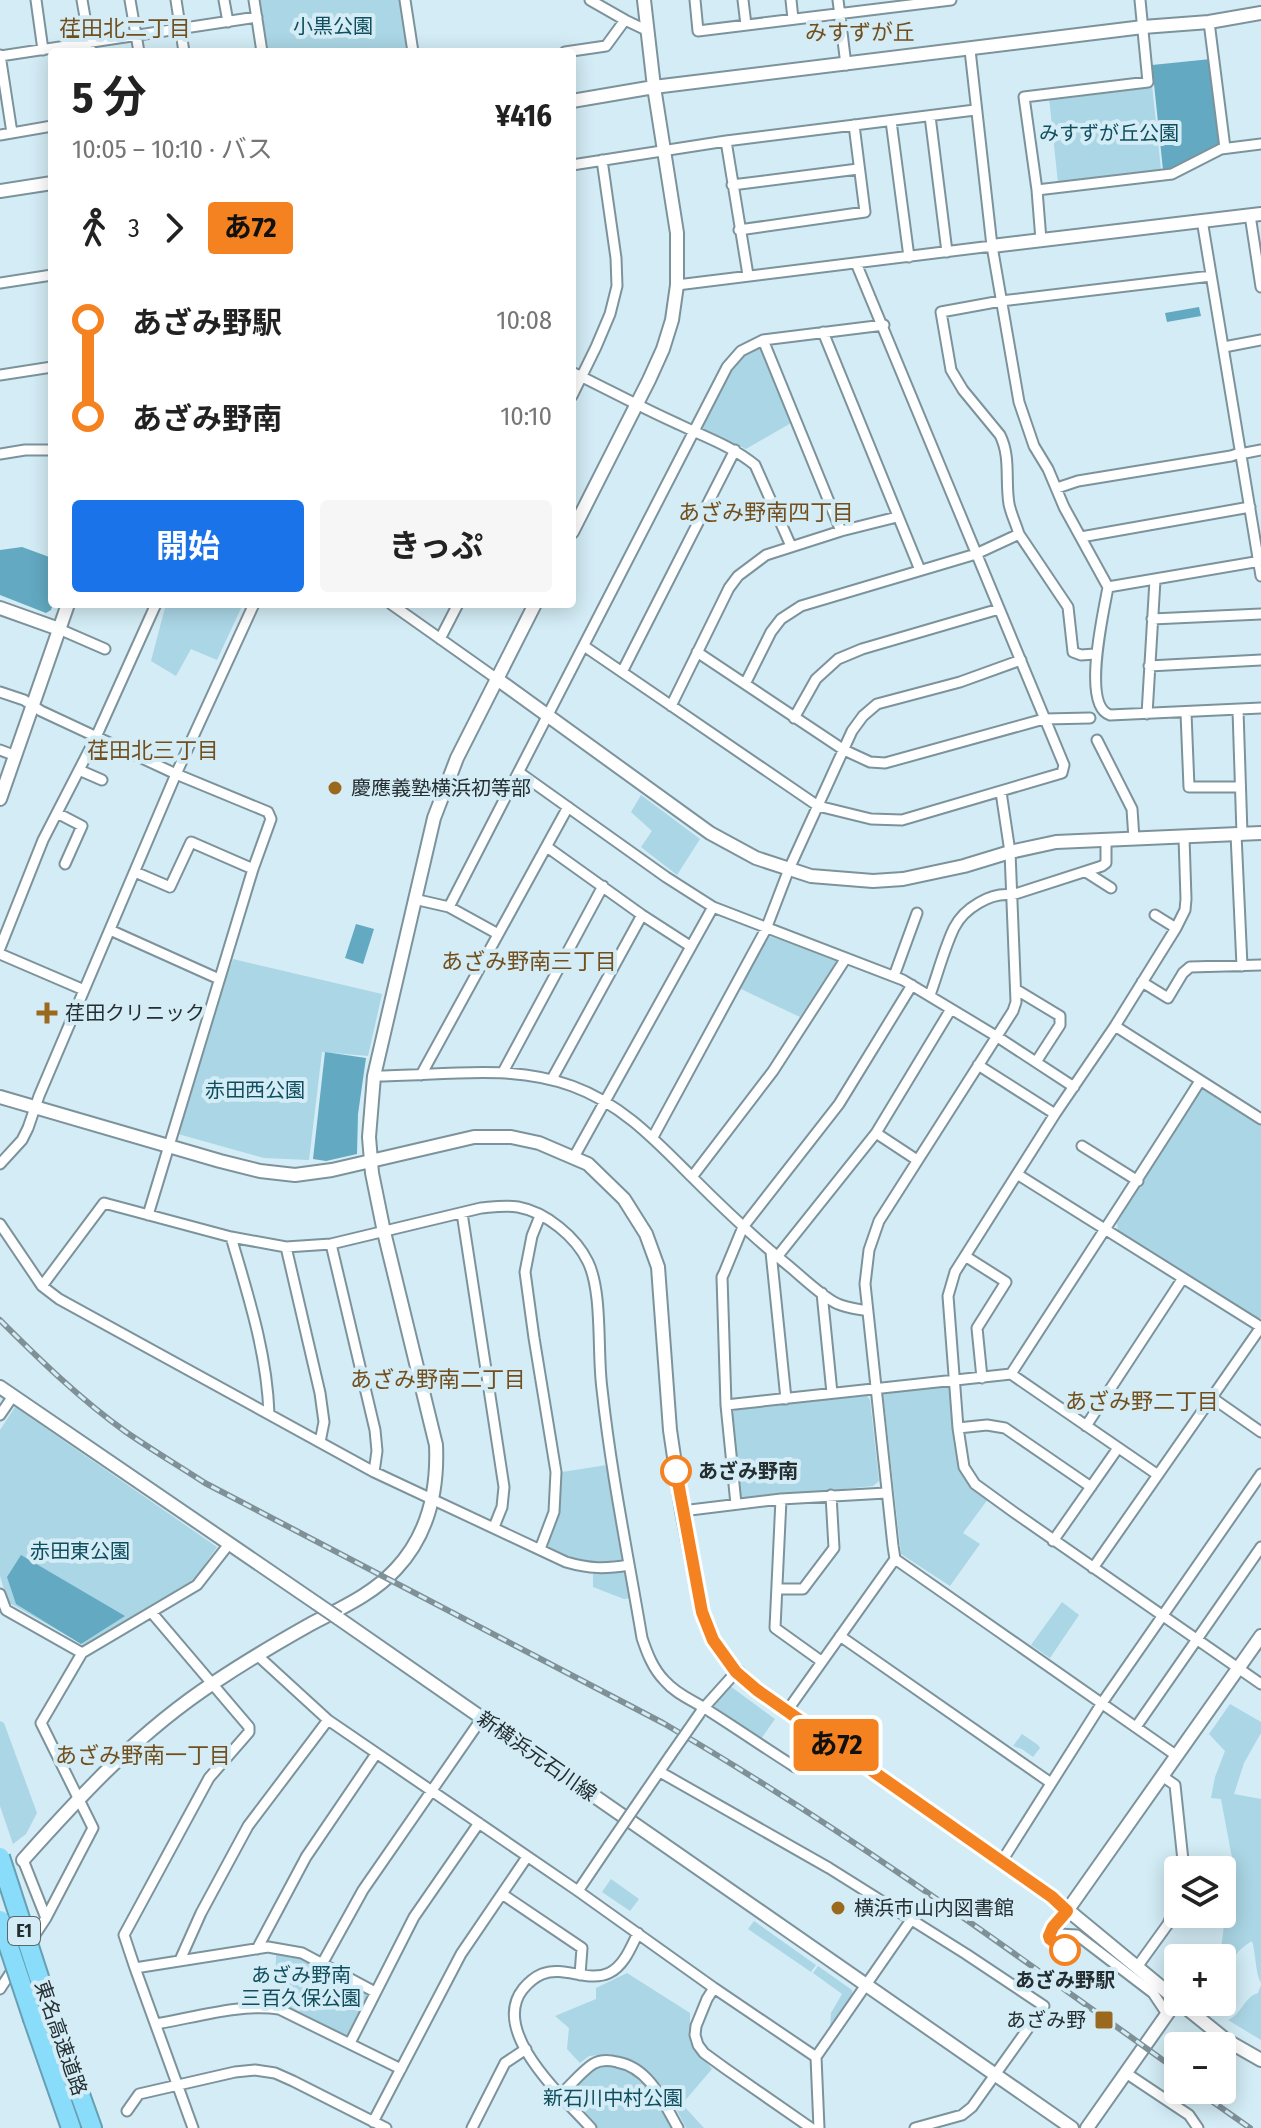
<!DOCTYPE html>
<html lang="ja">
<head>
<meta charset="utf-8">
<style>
	body { margin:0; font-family:"Fira Sans Condensed","Noto Sans JP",sans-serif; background:#f6f6f6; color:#222; height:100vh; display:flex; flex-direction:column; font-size:30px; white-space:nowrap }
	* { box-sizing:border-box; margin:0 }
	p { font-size:26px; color:#767676 }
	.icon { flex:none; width:44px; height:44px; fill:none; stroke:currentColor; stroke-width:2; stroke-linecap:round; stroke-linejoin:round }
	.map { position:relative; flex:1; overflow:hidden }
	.sheet { position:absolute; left:48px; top:48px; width:528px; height:560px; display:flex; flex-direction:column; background:#fff; border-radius:8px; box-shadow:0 4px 20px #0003 }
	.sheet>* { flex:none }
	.badge { padding:0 16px; border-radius:6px; font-size:28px; line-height:52px }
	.fabs { position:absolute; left:1164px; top:1856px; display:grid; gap:16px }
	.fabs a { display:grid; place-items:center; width:72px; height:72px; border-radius:8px; background:#fff; box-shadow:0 4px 20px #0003; font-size:40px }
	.map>.badge { position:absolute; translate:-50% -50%; box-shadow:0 0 0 4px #fff }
	.legs { display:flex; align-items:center; gap:12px; height:88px; padding:0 24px; font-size:26px }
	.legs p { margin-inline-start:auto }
	.headline { display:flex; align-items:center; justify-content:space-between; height:136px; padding:0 24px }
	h1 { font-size:44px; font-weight:700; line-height:60px }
	.primary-button { display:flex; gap:16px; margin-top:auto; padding:16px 24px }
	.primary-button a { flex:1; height:92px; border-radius:8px; background:#1a73e8; color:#fff; font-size:32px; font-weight:700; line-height:92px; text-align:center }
	.primary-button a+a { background:#f6f6f6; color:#222 }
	ul { padding:0 24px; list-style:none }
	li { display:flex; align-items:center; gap:28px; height:96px; font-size:30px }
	li i { display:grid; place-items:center; width:12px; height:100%; margin:0 10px; background:currentColor }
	li i::after { content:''; width:20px; height:20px; margin:-10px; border:6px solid; border-radius:50%; background:#fff }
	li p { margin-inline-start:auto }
	li:first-child i { background:linear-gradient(#0000 50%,currentColor 0) }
	li:last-child i { background:linear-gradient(currentColor 50%,#0000 0) }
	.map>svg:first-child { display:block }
	.green { fill:#abd6e5 }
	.water { fill:#62a9c1 }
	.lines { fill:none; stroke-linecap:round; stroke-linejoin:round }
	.minor-casing { stroke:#7d939c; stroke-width:13 }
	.tertiary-casing { stroke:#7d939c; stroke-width:16 }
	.motorway-casing { stroke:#67a0b4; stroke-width:22 }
	.minor { stroke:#fff; stroke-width:9 }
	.tertiary { stroke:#fff; stroke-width:12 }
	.motorway { stroke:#8addfa; stroke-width:18 }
	.rail-casing { stroke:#7f9097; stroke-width:6 }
	.rail { stroke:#d3ecf5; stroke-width:3; stroke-dasharray:9; stroke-linecap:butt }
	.minor-bridge-casing { stroke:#7d939c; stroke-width:13; stroke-linecap:butt }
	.tertiary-bridge-casing { stroke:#7d939c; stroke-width:16; stroke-linecap:butt }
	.motorway-bridge-casing { stroke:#67a0b4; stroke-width:22; stroke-linecap:butt }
	.minor-bridge { stroke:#fff; stroke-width:9 }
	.tertiary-bridge { stroke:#fff; stroke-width:12 }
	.motorway-bridge { stroke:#8addfa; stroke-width:18 }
	.line-1-casing { stroke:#fff; stroke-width:18 }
	.line-1 { stroke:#f58220; stroke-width:12 }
	.poi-dot { fill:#9b691e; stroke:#d3ecf5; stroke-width:3 }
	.stop-1-dot { fill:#fff; stroke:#f58220; stroke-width:4 }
	.labels { text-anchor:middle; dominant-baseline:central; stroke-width:8; stroke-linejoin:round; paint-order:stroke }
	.shield { fill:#d3ecf5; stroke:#59676c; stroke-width:2 }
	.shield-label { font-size:18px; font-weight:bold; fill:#252e31 }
	.park-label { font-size:20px; fill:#104d5e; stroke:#d3ecf5 }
	.poi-label { font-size:20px; fill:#252e31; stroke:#d3ecf5; text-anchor:start }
	.stop-label { font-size:20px; font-weight:bold; fill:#252e31; stroke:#d3ecf5; text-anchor:start }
	.street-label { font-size:20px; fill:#252e31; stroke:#d3ecf5 }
	.neighbourhood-label { font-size:22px; fill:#724f1d; stroke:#d3ecf5 }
</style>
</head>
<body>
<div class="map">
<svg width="1261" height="2128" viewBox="0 0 1261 2128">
	<rect width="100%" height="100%" fill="#d3ecf5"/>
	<!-- green -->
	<path class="green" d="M257,0H400L408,52H265Z
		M1152,85L1161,170L1058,183L1049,97Z
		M760,345L791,423L746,449L700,428L725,377L740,355Z
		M166,604H243L217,660L191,649L176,676L151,661Z
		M641,795L700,839L677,875L641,847L652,831L631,812Z
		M766,935L838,959L800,1017L739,988Z
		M233,959L382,994L368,1056L322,1052L309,1160L264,1158L178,1134L210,1025Z
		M1204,1089L1261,1125V1318L1257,1319L1118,1231L1117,1223L1199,1091Z
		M946,1385L951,1389L968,1479L988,1499L963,1533L980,1544L950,1586L901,1554L883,1393Z
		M866,1394L870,1400L879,1481L873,1486L746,1499L741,1497L732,1416L735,1408Z
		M15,1407L217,1547L194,1580L85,1646L8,1602L0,1576V1430Z
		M607,1465L623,1560L585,1563L548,1547L558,1514L562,1472Z
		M621,1571L625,1575L630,1598L624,1599L593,1587V1573Z
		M1062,1602L1079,1615L1050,1658L1031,1645Z
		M730,1686L775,1719L761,1739L714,1706Z
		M1230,1704L1261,1722V1733L1244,1763L1234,1794L1261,1799V1983C1255,1973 1256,1953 1252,1941C1227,1956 1235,1965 1222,1987V1958H1220L1232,1858L1221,1799L1211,1798L1215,1777L1225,1751L1209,1734Z
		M0,1721L4,1723L37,1813L26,1834L13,1844L0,1806Z
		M1022,1734L1038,1745L1040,1748L1033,1757L1022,1749L1013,1746Z
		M611,1879L639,1899L630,1911L602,1892Z
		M754,1921L816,1965L811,1972L748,1929Z
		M288,1954L302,1957L369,1993L348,2036L275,2003L276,1955Z
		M818,1966L852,1990L853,1998L830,2029L831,2013L842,1994L813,1973Z
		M627,1973L690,2013V2042L712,2069L682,2104L704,2128H686L667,2091L609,2054L589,2056L580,2063L567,2049L569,2028L555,2016L596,1999V1988Z
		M1261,1985V2040L1228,2020C1242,2014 1243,1998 1258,1993Z
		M604,2065C621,2065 650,2082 659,2098C664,2107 668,2118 672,2128H598L571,2098V2093L595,2068Z"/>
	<!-- water -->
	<path class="water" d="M1211,59L1222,146L1172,169L1163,170L1152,65Z
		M1199,307L1201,316L1167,322L1165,313Z
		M22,547L52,558L53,604L51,610L46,613L0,595V550Z
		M356,924L374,929L363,964L345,958Z
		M325,1052L366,1058L358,1114L357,1154L326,1161L313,1159Z
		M21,1555L125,1616L81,1644L16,1604L7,1577Z"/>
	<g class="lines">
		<defs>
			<path id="minor" d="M36,0L43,50
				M82,0L91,52
				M130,0L139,52
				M176,0L184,52
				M224,0L228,22
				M254,0L262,52
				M405,0L413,52
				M590,0L625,20
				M695,0L698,31L951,0
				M743,0L746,25
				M791,0L793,19
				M838,0L846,65
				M1209,22L1225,148
				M970,50L992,246L1019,402L1034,446L1048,469L1064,507L1108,587C1104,611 1081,706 1110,715L1261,708
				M565,52L606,46L625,20L648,31
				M0,55L12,133
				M0,56L257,17
				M930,116L947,252
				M891,121L909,257
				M0,135L52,126
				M726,141L748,275
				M572,165L726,141L975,110
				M732,185L858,169
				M1037,190L1024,97L1148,82L1140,0
				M1250,215L1261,287
				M1202,220L1261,576
				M739,230L865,212L854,125
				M1041,240L1037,190L1172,174L1221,149L1261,144
				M0,283L52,275
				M677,285L992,246
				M823,332L920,570
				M763,340L841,531
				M1224,347L1261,340
				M572,372C607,389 642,408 678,424C705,437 732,446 755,465L791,546
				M0,375L52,367
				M572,396L596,347L610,314L617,286L616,258L602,160
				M0,454L25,450H52
				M1240,454L1261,450
				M1057,488L1078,481L1231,456L1240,453
				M1019,534C1016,524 1011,514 1009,504C1005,480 1011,457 1000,435L963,390L951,370L941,312L1001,301L1211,276
				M1081,537L1250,507
				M1108,587L1261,561
				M391,604L497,679
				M1152,619L1261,614
				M59,629L105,649
				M440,639L458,604
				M584,646L818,806L871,819L902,820L1062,773L1064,765L856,263
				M697,652L844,750L870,762L885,763L1044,719L1090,718
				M1149,666L1261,660
				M622,672L735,450
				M745,684L771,632L781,619L801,606L976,554L1019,534L1068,607L1073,652L1081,655L1095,654
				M0,692L24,700L41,711L176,774L268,812L271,819L253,869L148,1215
				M671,706L729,588L738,576L766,555L841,531L897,517
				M1238,710L1242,834
				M1186,713L1189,787H1240
				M1147,714L1155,580
				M794,718L816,679L838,659L862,649L999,609
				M1097,740L1132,809L1134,839
				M0,750L16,756
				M79,770L102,780
				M520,773L666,877L713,907L903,980L996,1036L1074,1087
				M1001,792L1010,852L1016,1002L1013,1011L879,1221L869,1250L865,1284L893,1546L895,1559L1177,1756
				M57,813L82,826L65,864
				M1236,834L1242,966
				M1184,837L1186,899L1185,910L1176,928L1115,1026L1055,1114L955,1272L948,1296L958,1428L964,1467L975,1484L1015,1513L1261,1684
				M547,847L642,915L690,946
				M135,872L170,887L191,842L253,869
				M1086,872L1111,888
				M414,899L449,907L498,934
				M449,907L727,367L741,351L763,340L884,325
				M1155,915L1176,928
				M110,930L219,979
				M0,948L43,840L96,737L156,604
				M0,954L84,990
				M894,976L917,913
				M1142,982L1168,998L1183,973L1190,967L1261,965
				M1017,990L1060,1016V1025L1036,1062
				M930,995C938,973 944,949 954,928C964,908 991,892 1012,895L1102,866L1106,863V840
				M1115,1026L1261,1119
				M978,1065L1055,1114
				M503,1072L603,886
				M421,1075L568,807
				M374,1076C440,1076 509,1063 572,1086C622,1104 656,1141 692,1177C723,1208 755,1239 790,1267C802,1277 825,1299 838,1304C847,1308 858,1309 867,1311
				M552,1079L642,915
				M876,1133L917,1160
				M653,1137L766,929L789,869L852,731L863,716L877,704L960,682L1021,660
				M1082,1146L1138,1181
				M574,1157L713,907
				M0,1164L22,1140L28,1128L39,1096L176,774L254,604
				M1017,1174L1261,1327
				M692,1177L773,1071L846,958
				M462,1213L504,1487L502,1507L494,1527
				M540,1216L532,1236L525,1272L534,1338L556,1472L554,1512L540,1549
				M0,1224L42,1286L59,1299L374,1472L566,1562C590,1569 605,1569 629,1565
				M231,1237C248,1295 267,1353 269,1414
				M331,1244L375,1430L377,1451L374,1472
				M286,1247L320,1393L324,1422L320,1442
				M771,1252L786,1399
				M965,1256L1006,1282L977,1328L982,1378
				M777,1257L876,1133L951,1009
				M42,1286L104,1203L231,1237L286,1247L331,1244L481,1208C493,1207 505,1205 518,1207C546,1212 576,1237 588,1262C603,1293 597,1353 602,1389C611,1473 628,1555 642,1638C647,1653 653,1669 665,1681C676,1694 692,1700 706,1709C736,1728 765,1748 795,1767L803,1765L823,1736
				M822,1293L832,1393
				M1011,1374L1158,1475
				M1211,1397L1261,1432
				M726,1405L1011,1374C1074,1276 1138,1180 1200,1081
				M0,1415L13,1396
				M1086,1426L1183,1278
				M958,1428L987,1425L1005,1428L1091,1487
				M781,1499L775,1628L821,1661
				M736,1504L726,1405L722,1277L724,1273L743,1227L839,1104L912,985
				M682,1511L781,1499L886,1493
				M1053,1541L1118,1448
				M1093,1568L1261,1327
				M777,1589H803L834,1548L831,1495
				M0,1594L6,1610L82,1653
				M152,1613L249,1727V1732L209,1778L124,1935L135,1968L193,2128
				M840,1636L1051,1783
				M257,1655L328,1720L578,1891L714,1988L816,2057
				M701,1711L736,1672
				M787,1711L895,1559
				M1136,1727L1261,1547
				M660,1772L829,1868L966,1954L1044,2006L972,2107L962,2115L915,2128
				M1162,1776L1175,1785L1184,1870
				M646,1791L670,1756
				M23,1860L46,1918
				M1002,1861L1102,1703L1261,1474
				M578,1891L609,1845
				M502,1894L582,1948L580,1975
				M1067,1911L1053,1927L1058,1934L1077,1935L1153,1993L1167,2014
				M29,1944L46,1918L93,1828L41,1723L82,1653L197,1585L229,1544
				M257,1949L306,1857L376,1754
				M180,1960L201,1913L248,1826L328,1720
				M322,1964L363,1890L482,1718
				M1137,1967L1168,1924L1178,1900
				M135,1968L268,1947L302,1953L375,1992
				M714,1988L707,1999L696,2026L695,2035L698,2045L704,2053L726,2069L811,2128
				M0,1989L15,1966
				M156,2024C193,2018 241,2003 279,2009L401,2069
				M350,2043L414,1917L479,1823
				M1126,2073L1189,2115L1198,2128
				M561,2094C570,2086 583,2070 593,2064C600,2060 609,2060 617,2062C650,2068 663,2102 678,2128
				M127,2111L139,2094L235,2072L255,2070L275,2073L293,2081L386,2128
				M373,2122L461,1954L527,1857
				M472,2128L505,2063L526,2049
				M591,2128C564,2098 489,2032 523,1989C528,1983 535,1977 542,1974C564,1965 588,1983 609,1973C624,1966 631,1947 638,1933
				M819,2128L816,2057L911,1920"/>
			<path id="tertiary" d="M572,101L654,87L1143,27L1209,22L1261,13
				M0,191L52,183
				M992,246L1261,214
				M572,532L649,380L663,349L672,320L677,285V233L654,87L644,0
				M0,608L59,629
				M497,679L710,833L756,858L811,876L873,881L903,879L964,866L1010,852L1056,842L1261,833
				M0,799L68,604
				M0,1097L220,1161L260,1171L295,1175L332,1170L474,1137H511L539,1143L588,1164L624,1199L646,1234L658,1267L670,1430L682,1511L702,1612L713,1640L731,1666L757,1690L1052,1897L1178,2001
				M0,1387L316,1603
				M338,1618L1072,2128
				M23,1860C82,1794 140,1731 215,1682C245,1662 277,1643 309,1625C339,1609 372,1595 396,1569C428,1535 438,1491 436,1445L384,1232L372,1173L369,1137L374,1076L434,818L457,758L535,604
				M1067,1911L1261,1636
				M1179,2002L1226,2040L1261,2060
				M1087,2128L1177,2000"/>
			<path id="motorway" d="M48,2005L92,2128
				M33,2019L71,2128"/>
		</defs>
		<!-- minor casing -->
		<use href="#minor" class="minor-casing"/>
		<!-- tertiary casing -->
		<use href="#tertiary" class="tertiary-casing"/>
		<!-- motorway casing -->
		<use href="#motorway" class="motorway-casing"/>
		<!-- minor -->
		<use href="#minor" class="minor"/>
		<!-- tertiary -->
		<use href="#tertiary" class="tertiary"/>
		<!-- motorway -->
		<use href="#motorway" class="motorway"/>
		<defs>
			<path id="rail" d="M0,1320C40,1360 80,1399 126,1432C152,1450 179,1466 205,1483L663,1723C842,1827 1010,1950 1178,2071
				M1196,2090L1250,2128"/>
		</defs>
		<!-- rail casing -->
		<use href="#rail" class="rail-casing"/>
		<!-- rail -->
		<use href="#rail" class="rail"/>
		<defs>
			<path id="minor-bridge" d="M670,1756L700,1713
				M609,1845L646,1791"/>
			<path id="tertiary-bridge" d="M316,1603L338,1618"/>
			<path id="motorway-bridge" d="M0,1857L48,2005
				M0,1920L33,2019"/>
		</defs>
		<!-- minor-bridge casing -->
		<use href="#minor-bridge" class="minor-bridge-casing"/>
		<!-- tertiary-bridge casing -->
		<use href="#tertiary-bridge" class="tertiary-bridge-casing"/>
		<!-- motorway-bridge casing -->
		<use href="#motorway-bridge" class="motorway-bridge-casing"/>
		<!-- minor-bridge -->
		<use href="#minor-bridge" class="minor-bridge"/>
		<!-- tertiary-bridge -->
		<use href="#tertiary-bridge" class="tertiary-bridge"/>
		<!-- motorway-bridge -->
		<use href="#motorway-bridge" class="motorway-bridge"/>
	</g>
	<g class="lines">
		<defs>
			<path id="line-1" d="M676,1471L702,1612L713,1640L736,1672L757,1690L1052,1897L1067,1911L1053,1927L1049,1936L1050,1939L1065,1950"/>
		</defs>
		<!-- line-1 casing -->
		<use href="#line-1" class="line-1-casing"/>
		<!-- line-1 -->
		<use href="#line-1" class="line-1"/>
	</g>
	<!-- markers -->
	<g class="poi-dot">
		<circle cx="335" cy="788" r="8"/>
		<path d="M43 1001h8v8h8v8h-8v8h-8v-8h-8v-8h8z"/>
		<circle cx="838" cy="1908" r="8"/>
		<rect x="1094" y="2010" width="20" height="20" rx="4"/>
	</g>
	<g class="stop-1-dot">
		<circle cx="676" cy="1471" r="14"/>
		<circle cx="1065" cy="1950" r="14"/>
	</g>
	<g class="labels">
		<!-- shield labels -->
		<rect class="shield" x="8" y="1917" width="32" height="28" rx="6"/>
		<g class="shield-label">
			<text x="24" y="1931">E1</text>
		</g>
		<!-- park labels -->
		<g class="park-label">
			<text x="333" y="26">小黒公園</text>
			<text x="1109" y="133">みすずが丘公園</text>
			<text x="255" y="1090">赤田西公園</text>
			<text x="80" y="1551">赤田東公園</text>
			<text x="301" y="1975">あざみ野南<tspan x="301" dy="23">三百久保公園</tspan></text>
			<text x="613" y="2098">新石川中村公園</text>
		</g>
		<!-- poi labels -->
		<g class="poi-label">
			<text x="351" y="788">慶應義塾横浜初等部</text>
			<text x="65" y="1013">荏田クリニック</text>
			<text x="854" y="1908">横浜市山内図書館</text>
			<text x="1086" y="2020" text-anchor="end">あざみ野</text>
		</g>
		<!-- stop labels -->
		<g class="stop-label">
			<text x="698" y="1471">あざみ野南</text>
			<text x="1065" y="1980" text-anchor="middle">あざみ野駅</text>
		</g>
		<!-- street labels -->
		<g class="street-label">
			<text transform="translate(537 1756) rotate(35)">新横浜元石川線</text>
			<text transform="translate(61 2038) rotate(71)">東名高速道路</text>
		</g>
		<!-- neighbourhood labels -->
		<g class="neighbourhood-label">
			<text x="125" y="28">荏田北二丁目</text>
			<text x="860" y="32">みすずが丘</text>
			<text x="766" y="512">あざみ野南四丁目</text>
			<text x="153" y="750">荏田北三丁目</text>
			<text x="529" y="961">あざみ野南三丁目</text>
			<text x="438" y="1379">あざみ野南二丁目</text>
			<text x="1142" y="1401">あざみ野二丁目</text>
			<text x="143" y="1755">あざみ野南一丁目</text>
		</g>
	</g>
</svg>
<div class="fabs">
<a><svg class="icon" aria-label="layers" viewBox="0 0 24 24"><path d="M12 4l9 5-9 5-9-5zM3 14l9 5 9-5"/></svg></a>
<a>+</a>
<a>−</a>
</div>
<b class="badge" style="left:836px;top:1745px;background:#f58220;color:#111">あ72</b>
<section class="sheet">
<div class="headline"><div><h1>5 分</h1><p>10:05 – 10:10 · バス</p></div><b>¥416</b></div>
<div class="legs"><svg class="icon" aria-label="walk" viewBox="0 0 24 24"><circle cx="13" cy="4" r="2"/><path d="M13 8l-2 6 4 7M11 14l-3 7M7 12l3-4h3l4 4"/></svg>3<svg class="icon" aria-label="forward" viewBox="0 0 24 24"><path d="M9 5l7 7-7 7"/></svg><b class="badge" style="background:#f58220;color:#111">あ72</b></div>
<ul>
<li><i style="color:#f58220"></i><b>あざみ野駅</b><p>10:08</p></li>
<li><i style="color:#f58220"></i><b>あざみ野南</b><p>10:10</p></li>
</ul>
<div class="primary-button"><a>開始</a><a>きっぷ</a></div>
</section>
</div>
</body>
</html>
